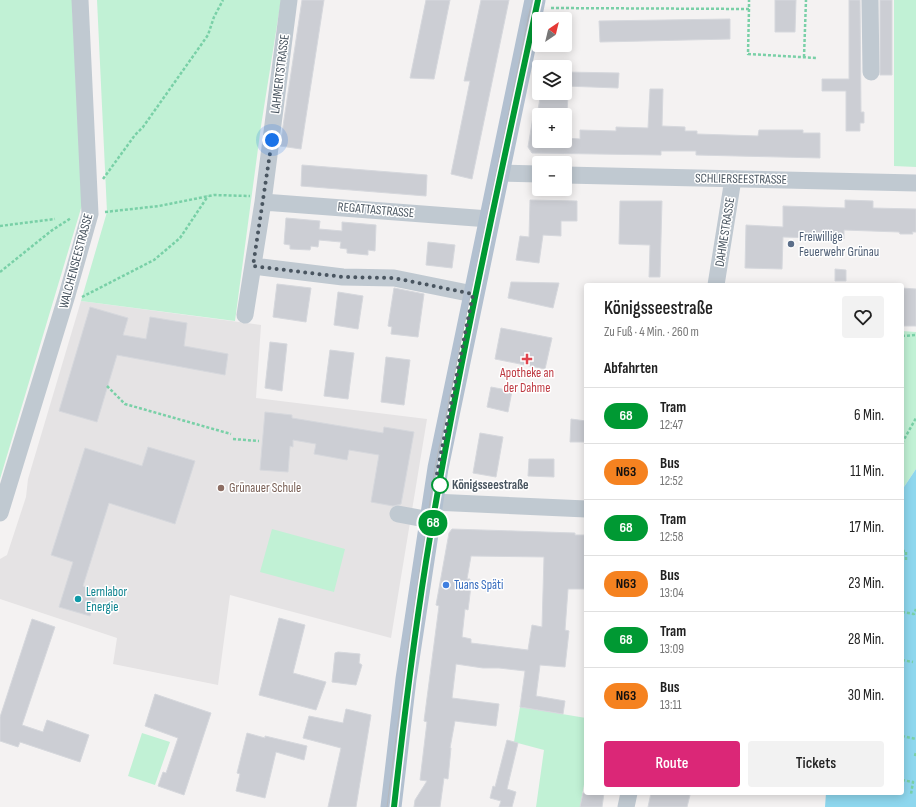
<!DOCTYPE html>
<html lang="de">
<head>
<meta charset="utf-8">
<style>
	body { margin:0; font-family:"Sofia Sans Condensed",sans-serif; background:#f2f2f2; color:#222; height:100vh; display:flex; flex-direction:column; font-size:15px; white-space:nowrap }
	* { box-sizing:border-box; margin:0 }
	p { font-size:13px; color:#767676 }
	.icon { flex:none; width:22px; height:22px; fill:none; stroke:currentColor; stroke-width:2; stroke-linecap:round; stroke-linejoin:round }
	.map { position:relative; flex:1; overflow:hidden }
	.sheet { position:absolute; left:584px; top:283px; width:320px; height:512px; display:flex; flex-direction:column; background:#fff; border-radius:4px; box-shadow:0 2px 10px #0003 }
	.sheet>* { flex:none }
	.badge { padding:0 8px; border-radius:13px; font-size:14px; line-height:26px }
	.needle { width:26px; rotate:35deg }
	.fabs { position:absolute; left:532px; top:12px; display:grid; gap:8px }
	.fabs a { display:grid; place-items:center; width:40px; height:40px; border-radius:4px; background:#fff; box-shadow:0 2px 10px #0003; font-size:20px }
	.you { position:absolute; width:20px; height:20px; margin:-10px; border:3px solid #fff; border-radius:50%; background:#1a73e8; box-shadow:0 0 0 6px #1a73e833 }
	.map>.badge { position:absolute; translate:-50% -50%; box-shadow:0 0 0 2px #fff }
	h2 { padding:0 20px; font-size:15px; line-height:36px }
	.round { display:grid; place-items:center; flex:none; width:42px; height:42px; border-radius:4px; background:#f2f2f2 }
	.summary { display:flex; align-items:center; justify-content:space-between; height:68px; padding:0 20px }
	h1 { font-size:19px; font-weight:600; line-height:30px }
	.primary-button { display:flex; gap:8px; margin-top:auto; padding:8px 20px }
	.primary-button a { flex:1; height:46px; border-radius:4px; background:#db2777; color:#fff; font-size:16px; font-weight:600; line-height:46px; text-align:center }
	.primary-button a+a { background:#f2f2f2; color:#222 }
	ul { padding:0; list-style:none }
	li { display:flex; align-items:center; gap:12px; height:56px; padding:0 20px; border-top:1px solid #e0e0e0 }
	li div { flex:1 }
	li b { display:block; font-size:15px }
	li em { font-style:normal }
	li .badge { min-width:44px; font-weight:700; text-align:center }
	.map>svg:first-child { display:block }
	.education { fill:#e5e3e4 }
	.green { fill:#c1f1d5 }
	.water { fill:#8ed7ee }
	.building { fill:#ccced4; stroke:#d6d8dd; fill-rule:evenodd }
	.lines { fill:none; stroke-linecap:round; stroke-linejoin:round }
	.path { stroke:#79d0a7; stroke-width:2.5; stroke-dasharray:3 2; stroke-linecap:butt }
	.minor { stroke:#c0c9d1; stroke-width:17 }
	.major { stroke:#b2c0d0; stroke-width:21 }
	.tram { stroke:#b4b7bc; stroke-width:1 }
	.line-casing { stroke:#fff; stroke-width:9 }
	.line { stroke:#093; stroke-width:6 }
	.walk { stroke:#495560; stroke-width:4; stroke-dasharray:0 7.2 }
	.service-dot { fill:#5c6f8a; stroke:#fff; stroke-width:1.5 }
	.health-dot { fill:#e0444e; stroke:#fff; stroke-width:1.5 }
	.stop-dot { fill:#fff; stroke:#093; stroke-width:2 }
	.education-dot { fill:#8d6e63; stroke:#fff; stroke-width:1.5 }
	.shop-dot { fill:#3f7fe0; stroke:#fff; stroke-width:1.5 }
	.culture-dot { fill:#0f9aa8; stroke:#fff; stroke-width:1.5 }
	.labels { text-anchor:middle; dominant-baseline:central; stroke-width:3; stroke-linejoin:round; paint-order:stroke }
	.street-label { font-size:13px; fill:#495560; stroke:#fff }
	.service-label { font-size:13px; fill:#4e5e75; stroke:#fff; text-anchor:start }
	.health-label { font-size:13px; fill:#be3a42; stroke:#fff }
	.stop-label { font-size:13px; font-weight:bold; fill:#495560; stroke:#fff; text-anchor:start }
	.education-label { font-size:13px; fill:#785e54; stroke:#fff; text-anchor:start }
	.shop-label { font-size:13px; fill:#366cbe; stroke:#fff; text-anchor:start }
	.culture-label { font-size:13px; fill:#0d838f; stroke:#fff; text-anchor:start }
</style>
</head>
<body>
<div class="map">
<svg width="916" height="807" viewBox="0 0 916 807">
	<rect width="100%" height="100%" fill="#f4f2f2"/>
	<!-- education -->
	<path class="education" d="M81,301L261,325L256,398L427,419L391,638L230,595L218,685L113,664L117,638L0,599V559L7,555L26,497L28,479Z"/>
	<!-- green -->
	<path class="green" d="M0,0H72L82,205L0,479Z
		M97,0H281L261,126L235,321L81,301L107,212Z
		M894,0H916V167L894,166Z
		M902,331L916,332V469L902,490Z
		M272,529L345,549L334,592L260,572Z
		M520,707L586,718V773L580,807H536L544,750L514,742Z
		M142,733L170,742L155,785L128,776Z"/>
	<!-- water -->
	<path class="water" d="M916,469V807H825L826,793H902V490Z"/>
	<!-- building -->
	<path class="building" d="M302,0H324L301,149L280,146Z
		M426,0H450L434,79L410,78Z
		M481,0H509L472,179L451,174L470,81H464Z
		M775,0H796L795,32H775Z
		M849,0H860L861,112H864V123H860V131H846V91H822V79H849Z
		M880,0H892V75H880Z
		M730,19V39L600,42L599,21Z
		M565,72L619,73L618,88L565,86Z
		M650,89H663L662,126L685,127V131H697V134L758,136L759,130H803V133H820V158L696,155V151H661V155L532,153L528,147L533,117L539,118V141H565V138L580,139V130L616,131V127L648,128Z
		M541,93H568L567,115H537Z
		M302,165L427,175L426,196L301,186Z
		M530,200L577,201V221H561V236L543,235L539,263L516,260L520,236L529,237Z
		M845,200L873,201V208L916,209V232H912L913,234H900L899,232L844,230V239L783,237L782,269L745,268L746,225L783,227V206L845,208Z
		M620,201H662L660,277H649L650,245L619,244Z
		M286,218L320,221L319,229L342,231V222L376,225L375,251L368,250V255L347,253V249L340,248L341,242L319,240L318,247L311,246L310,250L290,249V245L284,244Z
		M428,242L455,245L452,268L426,265Z
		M835,269L846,270V281H835Z
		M511,282L559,283L553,308L508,298Z
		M277,284L311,288L306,322L273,317Z
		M394,288L424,294L418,337L391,334L392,327L388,326Z
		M902,288L916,289V326H902Z
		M338,292L363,296L358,329L334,325Z
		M90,307L128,318L123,335L146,339L150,317L187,323L184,346L228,354L225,375L117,355L97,422L59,411Z
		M501,328L552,338L545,369L495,359Z
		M270,342L287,344L282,391L265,388Z
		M330,350L354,353L348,399L324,396Z
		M386,357L410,360L404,405L381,402Z
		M491,387L512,391L508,412L487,407Z
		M265,412L292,415V418L383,433L384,427L414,432L401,504L393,506L371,502L379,455L349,450L347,460L314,454L316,444L293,440V447L290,446L288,472L260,470Z
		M571,419L586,421V442H570Z
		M480,433L503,437L496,477L473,473Z
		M148,447L195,461L175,524L109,503L83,586L98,591L90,616L59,607L73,562L51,555L85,448L142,466Z
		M529,459H554V477L528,476Z
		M452,529L575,533V535H586V589H568L565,630L569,631L565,667L540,665L536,696L565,701L563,714L520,707L525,671L499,668H483L456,664L452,698L499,704L496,726L455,721L450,748H451L448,779L444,778L440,807H414L415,800L427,781L420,780L427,722L424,721L439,606L436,605L449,533ZM471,556L544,557L542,627L532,625L528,650L471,643V639L462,637L465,609L468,610L471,586H469L470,579H467Z
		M279,618L305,625L293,673L326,682L316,710L259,695Z
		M32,619L55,627L22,725L43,732L47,720L89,735L80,762L20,742L18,747L0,741V717Z
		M338,652L360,654L359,663L362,665L356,685L332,682L335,653Z
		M155,694L211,713L184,795L158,786L163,772L166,773L178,738L145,726Z
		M346,709L371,715L356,807H328L341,748L303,738L309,716L343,723Z
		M247,733L265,738V736L307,746L304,760L276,752L265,798L236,791L240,774L237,773Z
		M507,740L518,743L507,789L516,792L512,807H499L501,801L490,798L493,786L495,787Z
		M583,793H604L602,807H580Z
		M651,793H682L690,795L687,807H648Z"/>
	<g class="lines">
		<!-- path -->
		<path class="path" d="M551,8L749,9V0
			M749,9L748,54L817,58
			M804,57L806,0
			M103,179L135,135L143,127L208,35L214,17L223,0
			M105,212L159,206L214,195L250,196
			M0,226L55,219
			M0,272L51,231L71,218
			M82,297L154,260L180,238L208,196
			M902,336L916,335
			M107,386L125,404L231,434
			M233,439L259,441
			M902,443L916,418
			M902,551H906V560
			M902,612L914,614L916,609
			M902,660L913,662
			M902,736L916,739
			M915,756L916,752
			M902,780L913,782L911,794
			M854,793L858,794"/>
		<!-- minor -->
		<path class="minor" d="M870,0L871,72
			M498,173L539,174
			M565,175L916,183
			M263,202L489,219
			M253,266L343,277L394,278L473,294
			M716,285L733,179
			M245,315L263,202L289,0
			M433,502L586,509
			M0,513L67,295L90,214L80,0
			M398,514L430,520
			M626,807L629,793"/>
		<!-- major -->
		<path class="major" d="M391,807L406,679L438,468L535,0"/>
		<!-- tram -->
		<path class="tram" d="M430,537L466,349
			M387,807L406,662L435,468L532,0
			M394,807L408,686"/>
	</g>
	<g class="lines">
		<defs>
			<path id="line" d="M394,807C404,717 415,627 430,537C460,357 500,179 538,0"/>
		</defs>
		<!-- line casing -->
		<use href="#line" class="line-casing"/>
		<!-- line -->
		<use href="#line" class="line"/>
		<!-- walk -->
		<path class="walk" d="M272,140L253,266L343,277L394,278L473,294L438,468L436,480L440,485"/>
	</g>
	<!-- markers -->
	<circle class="service-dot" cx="791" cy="244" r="4"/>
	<path class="health-dot" d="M525 353h4v4h4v4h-4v4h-4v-4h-4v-4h4z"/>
	<circle class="stop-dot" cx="440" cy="485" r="8"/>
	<circle class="education-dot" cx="221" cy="488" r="4"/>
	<circle class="shop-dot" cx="446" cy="585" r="4"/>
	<circle class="culture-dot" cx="78" cy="599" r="4"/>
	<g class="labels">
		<!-- street labels -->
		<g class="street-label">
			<text transform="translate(280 74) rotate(-83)">LAHMERTSTRASSE</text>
			<text transform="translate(741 179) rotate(1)">SCHLIERSEESTRASSE</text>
			<text transform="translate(376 210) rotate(5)">REGATTASTRASSE</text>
			<text transform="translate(725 232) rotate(-81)">DAHMESTRASSE</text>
			<text transform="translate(76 261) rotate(-75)">WALCHENSEESTRASSE</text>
		</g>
		<!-- service labels -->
		<g class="service-label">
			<text x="799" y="237">Freiwillige<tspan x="799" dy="15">Feuerwehr Grünau</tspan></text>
		</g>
		<!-- health labels -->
		<g class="health-label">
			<text x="527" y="373">Apotheke an<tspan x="527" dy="15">der Dahme</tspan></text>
		</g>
		<!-- stop labels -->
		<g class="stop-label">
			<text x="452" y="485">Königsseestraße</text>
		</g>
		<!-- education labels -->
		<g class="education-label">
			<text x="229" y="488">Grünauer Schule</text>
		</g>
		<!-- shop labels -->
		<g class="shop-label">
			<text x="454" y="585">Tuans Späti</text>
		</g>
		<!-- culture labels -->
		<g class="culture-label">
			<text x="86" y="592">Lernlabor<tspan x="86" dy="15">Energie</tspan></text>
		</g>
	</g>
</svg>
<div class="fabs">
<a><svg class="needle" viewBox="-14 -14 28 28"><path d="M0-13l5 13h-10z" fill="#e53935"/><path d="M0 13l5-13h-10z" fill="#767676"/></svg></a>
<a><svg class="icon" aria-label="layers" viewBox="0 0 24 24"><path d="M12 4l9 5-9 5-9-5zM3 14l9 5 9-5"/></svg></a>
<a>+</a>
<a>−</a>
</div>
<div class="you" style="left:272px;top:140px"></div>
<b class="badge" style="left:433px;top:523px;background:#093;color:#fff">68</b>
<section class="sheet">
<div class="summary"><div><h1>Königsseestraße</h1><p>Zu Fuß · 4 Min. · 260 m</p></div><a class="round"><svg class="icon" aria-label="heart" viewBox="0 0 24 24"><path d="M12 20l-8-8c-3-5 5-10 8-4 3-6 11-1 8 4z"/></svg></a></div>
<h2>Abfahrten</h2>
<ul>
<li><span class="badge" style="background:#093;color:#fff">68</span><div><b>Tram</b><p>12:47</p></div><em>6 Min.</em></li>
<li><span class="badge" style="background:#f58220;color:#111">N63</span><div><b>Bus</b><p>12:52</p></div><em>11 Min.</em></li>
<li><span class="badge" style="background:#093;color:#fff">68</span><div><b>Tram</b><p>12:58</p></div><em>17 Min.</em></li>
<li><span class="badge" style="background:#f58220;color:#111">N63</span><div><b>Bus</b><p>13:04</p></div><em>23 Min.</em></li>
<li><span class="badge" style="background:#093;color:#fff">68</span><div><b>Tram</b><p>13:09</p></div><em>28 Min.</em></li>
<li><span class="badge" style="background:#f58220;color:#111">N63</span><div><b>Bus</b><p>13:11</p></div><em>30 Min.</em></li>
</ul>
<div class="primary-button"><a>Route</a><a>Tickets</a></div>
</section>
</div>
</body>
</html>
